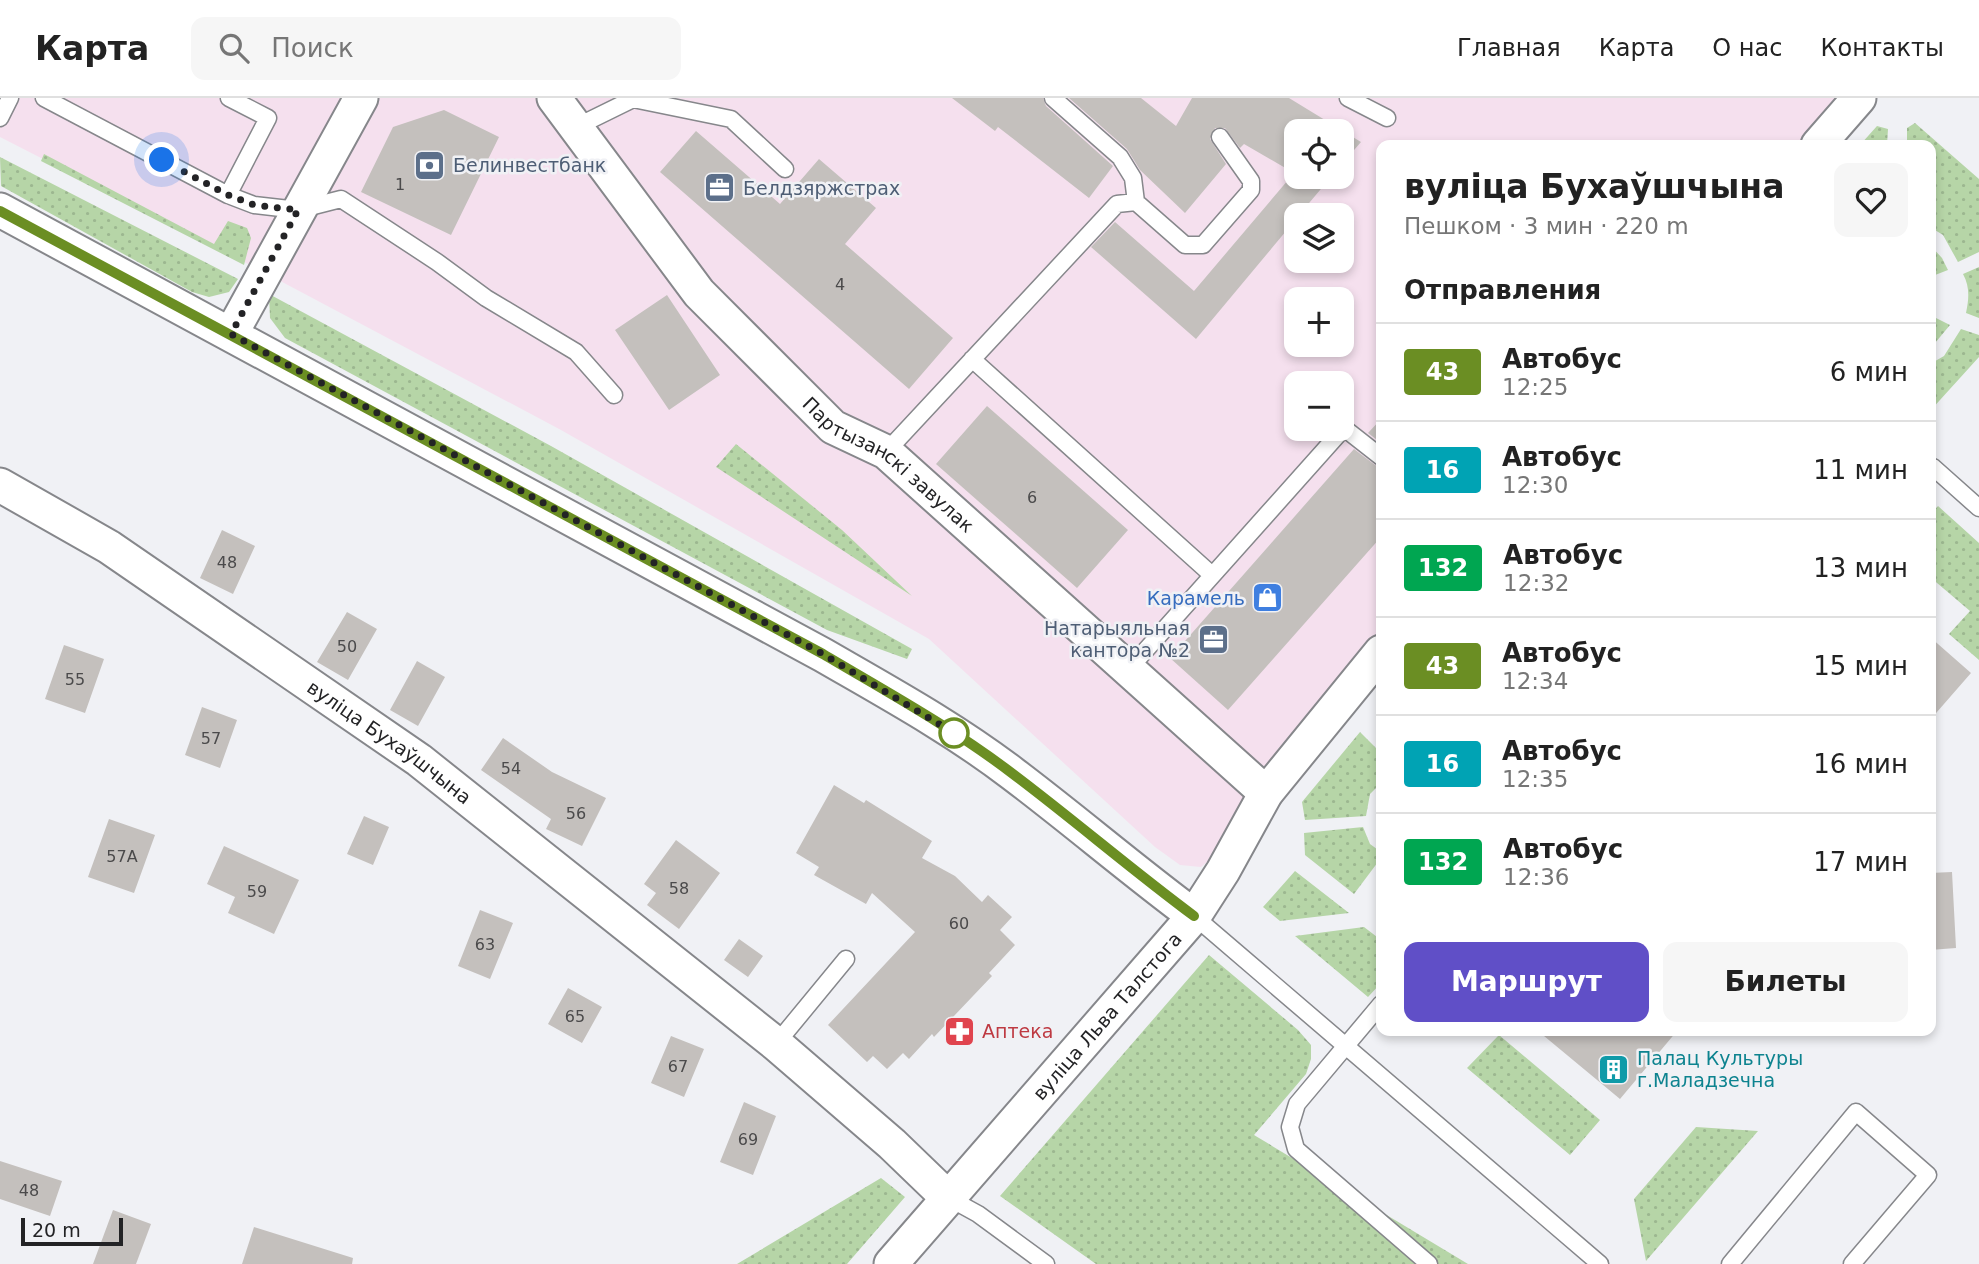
<!DOCTYPE html>
<html lang="ru">
<head>
<meta charset="utf-8">
<style>
	body { margin:0; font-family:"DejaVu Sans",sans-serif; background:#f6f6f6; color:#222; height:100vh; display:flex; flex-direction:column; font-size:26px; white-space:nowrap }
	* { box-sizing:border-box; margin:0 }
	p { font-size:23px; color:#767676 }
	.icon { flex:none; width:38px; height:38px; fill:none; stroke:currentColor; stroke-width:2; stroke-linecap:round; stroke-linejoin:round }
	.map { position:relative; flex:1; overflow:hidden }
	.side { position:absolute; left:1376px; top:42px; width:560px; height:896px; display:flex; flex-direction:column; background:#fff; border-radius:14px; box-shadow:0 4px 10px #0003 }
	.side>* { flex:none }
	.badge { padding:0 14px; border-radius:5px; font-size:24px; line-height:46px }
	.fabs { position:absolute; left:1284px; top:21px; display:grid; gap:14px }
	.fabs a { display:grid; place-items:center; width:70px; height:70px; border-radius:14px; background:#fff; box-shadow:0 4px 10px #0003; font-size:35px }
	.scale { position:absolute; left:21px; bottom:18px; width:102px; box-sizing:border-box; padding-left:7px; border:4px solid #232325; border-top:0; font-size:19px; line-height:24px; white-space:nowrap; color:#232325; -webkit-text-stroke:5px #f0f1f5; paint-order:stroke }
	.you { position:absolute; width:35px; height:35px; margin:-18px; border:5px solid #fff; border-radius:50%; background:#1a73e8; box-shadow:0 0 0 10px #1a73e833 }
	.map>.badge { position:absolute; translate:-50% -50%; box-shadow:0 0 0 4px #fff }
	h2 { padding:0 28px; font-size:26px; line-height:63px }
	.round { display:grid; place-items:center; flex:none; width:74px; height:74px; border-radius:14px; background:#f6f6f6 }
	.overview { display:flex; align-items:center; justify-content:space-between; height:119px; padding:0 28px }
	h1 { font-size:33px; font-weight:700; line-height:52px }
	.button { display:flex; gap:14px; margin-top:auto; padding:14px 28px }
	.button a { flex:1; height:80px; border-radius:14px; background:#604fc7; color:#fff; font-size:28px; font-weight:700; line-height:80px; text-align:center }
	.button a+a { background:#f6f6f6; color:#222 }
	ul { padding:0; list-style:none }
	li { display:flex; align-items:center; gap:21px; height:98px; padding:0 28px; border-top:2px solid #e0e0e0 }
	li div { flex:1 }
	li b { display:block; font-size:26px }
	li em { font-style:normal }
	li .badge { min-width:77px; font-weight:700; text-align:center }
	header { display:flex; align-items:center; gap:42px; box-sizing:border-box; height:98px; padding:0 35px; background:#fff; border-bottom:2px solid #e0e0e0 }
	header strong { font-size:33px }
	nav { display:flex; gap:38px; margin-inline-start:auto; font-size:24px }
	.search { width:490px; height:63px; background:#f6f6f6; display:flex; align-items:center; gap:18px; box-sizing:border-box; padding:0 24px; border-radius:14px; color:#767676; font-size:26px }
	.map>svg:first-child { display:block }
	.commercial { fill:#f5e0ee; fill-rule:evenodd }
	.grass { fill:url(#grass-dots) }
	.building { fill:#c4c0bd }
	.lines { fill:none; stroke-linecap:round; stroke-linejoin:round }
	.lane-casing { stroke:#86878b; stroke-width:19 }
	.street-casing { stroke:#86878b; stroke-width:37 }
	.lane { stroke:#fff; stroke-width:16 }
	.street { stroke:#fff; stroke-width:33 }
	.line-casing { stroke:#fff; stroke-width:16 }
	.line { stroke:#6b8e23; stroke-width:10 }
	.walk { stroke:#232325; stroke-width:7; stroke-dasharray:0 12.6 }
	.stop-dot { fill:#fff; stroke:#6b8e23; stroke-width:3.5 }
	.labels { text-anchor:middle; dominant-baseline:central; stroke-width:5; stroke-linejoin:round; paint-order:stroke }
	.number-label { font-size:16px; fill:#4b4a4b }
	.service-label { font-size:19px; fill:#4e5e75; stroke:#f0f1f5; text-anchor:start }
	.street-label { font-size:19px; fill:#232325; stroke:#f0f1f5 }
	.shop-label { font-size:19px; fill:#366cbe; stroke:#f0f1f5; text-anchor:end }
	.health-label { font-size:19px; fill:#be3a42; stroke:#f0f1f5; text-anchor:start }
	.culture-label { font-size:19px; fill:#0d838f; stroke:#f0f1f5; text-anchor:start }
</style>
</head>
<body>
<header>
<strong>Карта</strong>
<div class="search"><svg class="icon" aria-label="search" viewBox="0 0 24 24"><circle cx="10" cy="10" r="6"/><path d="M15 15l6 6"/></svg>Поиск</div>
<nav><a>Главная</a><a>Карта</a><a>О нас</a><a>Контакты</a></nav>
</header>
<div class="map">
<svg width="1979" height="1166" viewBox="0 0 1979 1166">
	<defs>
		<pattern id="grass-dots" width="8" height="8" patternUnits="userSpaceOnUse" patternTransform="scale(1.75)"><rect width="8" height="8" fill="#b6d5a7"/><path d="M2 2h.1M6 6h.1" fill="none" stroke="#9cb790" stroke-width="1.8" stroke-linecap="round"/></pattern>
	</defs>
	<rect width="100%" height="100%" fill="#f0f1f5"/>
	<!-- commercial -->
	<path class="commercial" d="M0,0H1837L1796,47H1381V531L1278,651L1249,698L1229,746L1201,769L1180,767L1155,749L929,541L561,332L252,168L0,39ZM1297,33H1342V79H1297ZM1297,117H1342V163H1297ZM1297,201H1342V247H1297ZM1297,285H1342V331H1297Z"/>
	<!-- grass -->
	<path class="grass" d="M1915,25L1979,81V154L1958,164L1943,137L1930,129V47H1907V30Z
		M1877,28L1888,31L1887,47H1860Z
		M44,56L214,146L228,123L247,130L251,140L244,167L41,63Z
		M0,59L238,181L229,194L209,199L192,194L1,88Z
		M1930,147L1942,160L1948,172L1930,179Z
		M1979,169V220L1966,215C1969,201 1970,189 1963,176Z
		M269,196L551,348L912,551L907,561L827,532L285,240L270,220Z
		M1930,217L1950,227L1930,251Z
		M1961,231L1979,237V259L1930,313V266L1944,258Z
		M736,346L842,432L912,498L716,369Z
		M1938,408L1979,445V562L1949,536L1970,513L1930,479V417Z
		M1360,634L1381,655V685L1370,696L1366,718L1305,722L1302,704Z
		M1363,729L1370,746L1381,754V760L1354,796L1305,757L1304,735Z
		M1295,773L1349,815L1280,823L1263,809Z
		M1364,829L1381,842V885L1368,899L1295,838Z
		M1209,857L1298,932L1311,947V961L1306,976L1254,1037L1468,1166H1096L1000,1098Z
		M1499,937L1600,1022L1570,1057L1467,970Z
		M1696,1029L1758,1033L1646,1163L1634,1101Z
		M881,1080L905,1099L847,1166H737Z"/>
	<!-- building -->
	<path class="building" d="M952,0H1043L1046,8L1113,68L1089,100L998,29L995,33Z
		M1069,0H1141L1176,28L1192,0H1289L1361,44L1342,66V33H1297V79H1331L1299,117H1297V120L1196,241L1091,149L1115,124L1194,193L1294,75L1244,46L1240,50L1225,30H1215L1210,41L1226,66L1185,115L1140,72L1127,51Z
		M444,12L499,39L451,137L361,94L393,29Z
		M696,33L780,106L819,61L876,110L845,146L953,240L909,291L660,74Z
		M667,197L720,277L669,312L615,232Z
		M987,308L1128,432L1077,490L936,366Z
		M1381,321V345L1368,335Z
		M1354,351L1375,367L1381,369V439L1228,612L1170,560Z
		M222,432L255,448L233,496L200,480Z
		M347,514L377,531L348,582L317,564Z
		M1930,539L1971,575L1930,622Z
		M64,547L104,561L85,615L45,601Z
		M417,563L445,579L418,628L390,612Z
		M202,609L237,622L220,670L185,657Z
		M503,640L552,674L606,700L582,748L546,731L551,721L481,672Z
		M834,687L864,705L866,702L932,743L922,760L955,778L982,804L988,797L1012,819L1000,832L1015,847L989,875L992,878L934,939L932,936L909,961L903,955L887,971L873,958L867,964L828,927L915,834L872,795L866,806L814,777L819,769L796,755Z
		M364,718L389,729L373,767L347,756Z
		M109,721L155,737L134,795L88,779Z
		M676,742L720,775L679,831L647,807L656,795L644,786Z
		M224,748L299,782L274,836L228,815L235,799L207,786Z
		M1952,774L1956,850L1930,852V775Z
		M480,812L513,825L490,881L458,868Z
		M739,841L763,858L748,879L724,862Z
		M568,890L602,909L582,945L548,926Z
		M1538,933H1677L1620,1001Z
		M671,938L704,951L684,999L651,985Z
		M744,1004L776,1018L753,1077L720,1064Z
		M0,1063L62,1083L50,1118L0,1101Z
		M113,1112L151,1126L136,1166H93Z
		M254,1129L353,1160L352,1166H242Z"/>
	<g class="lines">
		<defs>
			<path id="lane" d="M44,0L228,97L254,107L298,112L341,101L437,164L486,200L576,254L614,297
				M1053,0L1120,59L1133,80L1136,104
				M1348,0L1387,20
				M0,20L10,0
				M576,29L633,1L731,21L785,71
				M228,97L268,20L229,0
				M972,261L1212,477
				M886,354L1117,106L1136,104L1185,147H1203L1251,92V83L1220,39
				M1930,373L1933,369L1979,410
				M1128,572L1344,330L1381,359
				M1194,818L1600,1166
				M1381,906L1297,1006L1290,1029L1296,1051L1429,1166
				M776,946L846,861
				M947,1099L978,1116L1046,1166
				M1730,1166L1856,1014L1928,1077L1852,1166"/>
			<g id="street">
				<path id="s1" d="M554,0L699,195L833,329L886,354L1266,695"/>
				<path d="M1818,47L1859,0"/>
				<path d="M0,112L823,557C887,594 953,630 1013,676C1074,722 1132,772 1194,818"/>
				<path d="M231,236L361,0"/>
				<path id="s2" d="M0,387L109,449L419,662L776,946L892,1046L947,1099"/>
				<path id="s3" d="M891,1166L1194,818L1223,773L1266,695L1381,554"/>
			</g>
		</defs>
		<!-- lane casing -->
		<use href="#lane" class="lane-casing"/>
		<!-- street casing -->
		<use href="#street" class="street-casing"/>
		<!-- lane -->
		<use href="#lane" class="lane"/>
		<!-- street -->
		<use href="#street" class="street"/>
	</g>
	<g class="lines">
		<defs>
			<path id="line" d="M0,113L823,556C887,594 953,630 1013,676C1074,722 1132,772 1194,818"/>
		</defs>
		<!-- line casing -->
		<use href="#line" class="line-casing"/>
		<!-- line -->
		<use href="#line" class="line"/>
		<!-- walk -->
		<path class="walk" d="M162,62L228,97L254,107L298,112L231,236L823,556L959,638L954,635"/>
	</g>
	<!-- icons -->
	<defs>
		<symbol id="bank-square" viewBox="-11 -11 22 22"><rect x="-9" y="-9" width="18" height="18" rx="4" fill="#5c6f8a" stroke="#f0f1f5"/><path d="M-6-4H6V4H-6ZM0-2.3a2.3 2.3 0 1 0 0 4.6a2.3 2.3 0 1 0 0-4.6Z" fill="#fff"/></symbol>
		<symbol id="office-square" viewBox="-11 -11 22 22"><rect x="-9" y="-9" width="18" height="18" rx="4" fill="#5c6f8a" stroke="#f0f1f5"/><path d="M-6-3h4V-5.5h4V-3h4V5H-6ZM-1-4.5V-3h2v-1.5ZM-6 0V1H6V0Z" fill="#fff"/></symbol>
		<symbol id="shop-square" viewBox="-11 -11 22 22"><rect x="-9" y="-9" width="18" height="18" rx="4" fill="#3f7fe0" stroke="#f0f1f5"/><path d="M-5-2.5h2.3a2.7 3.5 0 0 1 5.4 0H5L5.5 6h-11ZM-1.5-2.5h3a1.5 2.3 0 0 0-3 0Z" fill="#fff"/></symbol>
		<symbol id="pharmacy-square" viewBox="-11 -11 22 22"><rect x="-9" y="-9" width="18" height="18" rx="4" fill="#e0444e" stroke="#f0f1f5"/><path d="M-2-6h4v4h4v4h-4v4h-4v-4h-4v-4h4Z" fill="#fff"/></symbol>
		<symbol id="building-square" viewBox="-11 -11 22 22"><rect x="-9" y="-9" width="18" height="18" rx="4" fill="#0f9aa8" stroke="#f0f1f5"/><path d="M-4-6H4V6H1V3H-1V6H-4ZM-2.5-4.3h1.7v1.8h-1.7ZM.8-4.3h1.7v1.8H.8ZM-2.5-1h1.7V.8h-1.7ZM.8-1h1.7V.8H.8Z" fill="#fff"/></symbol>
	</defs>
	<g fill-rule="evenodd">
		<use href="#bank-square" x="412" y="50" width="35" height="35"/>
		<use href="#office-square" x="702" y="72" width="35" height="35"/>
		<use href="#shop-square" x="1250" y="482" width="35" height="35"/>
		<use href="#office-square" x="1196" y="524" width="35" height="35"/>
		<use href="#pharmacy-square" x="942" y="916" width="35" height="35"/>
		<use href="#building-square" x="1596" y="954" width="35" height="35"/>
	</g>
	<!-- markers -->
	<circle class="stop-dot" cx="954" cy="635" r="14"/>
	<g class="labels">
		<!-- number labels -->
		<g class="number-label">
			<text x="400" y="86">1</text>
			<text x="840" y="186">4</text>
			<text x="1032" y="399">6</text>
			<text x="227" y="464">48</text>
			<text x="347" y="548">50</text>
			<text x="75" y="581">55</text>
			<text x="211" y="640">57</text>
			<text x="511" y="670">54</text>
			<text x="576" y="715">56</text>
			<text x="122" y="758">57А</text>
			<text x="679" y="790">58</text>
			<text x="257" y="793">59</text>
			<text x="959" y="825">60</text>
			<text x="485" y="846">63</text>
			<text x="575" y="918">65</text>
			<text x="678" y="968">67</text>
			<text x="748" y="1041">69</text>
			<text x="29" y="1092">48</text>
		</g>
		<!-- service labels -->
		<g class="service-label">
			<text x="453" y="67">Белинвестбанк</text>
			<text x="743" y="90">Белдзяржстрах</text>
			<text x="1190" y="530" text-anchor="end">Натарыяльная<tspan x="1190" dy="22">кантора №2</tspan></text>
		</g>
		<!-- street labels -->
		<g class="street-label">
			<text stroke="none"><textPath href="#s1" startOffset="500">Партызанскі завулак</textPath></text>
			<text stroke="none"><textPath href="#s2" startOffset="467">вуліца Бухаўшчына</textPath></text>
			<text stroke="none"><textPath href="#s3" startOffset="329">вуліца Льва Талстога</textPath></text>
		</g>
		<!-- shop labels -->
		<g class="shop-label">
			<text x="1245" y="500">Карамель</text>
		</g>
		<!-- health labels -->
		<g class="health-label">
			<text x="982" y="933">Аптека</text>
		</g>
		<!-- culture labels -->
		<g class="culture-label">
			<text x="1637" y="960">Палац Культуры<tspan x="1637" dy="22">г.Маладзечна</tspan></text>
		</g>
	</g>
</svg>
<div class="fabs">
<a><svg class="icon" aria-label="locate" viewBox="0 0 24 24"><circle cx="12" cy="12" r="6"/><path d="M12 2v4M12 18v4M2 12h4M18 12h4"/></svg></a>
<a><svg class="icon" aria-label="layers" viewBox="0 0 24 24"><path d="M12 4l9 5-9 5-9-5zM3 14l9 5 9-5"/></svg></a>
<a>+</a>
<a>−</a>
</div>
<div class="scale">20 m</div>
<div class="you" style="left:162px;top:62px"></div>
<section class="side">
<div class="overview"><div><h1>вуліца Бухаўшчына</h1><p>Пешком · 3 мин · 220 m</p></div><a class="round"><svg class="icon" aria-label="heart" viewBox="0 0 24 24"><path d="M12 20l-8-8c-3-5 5-10 8-4 3-6 11-1 8 4z"/></svg></a></div>
<h2>Отправления</h2>
<ul>
<li><span class="badge" style="background:#6b8e23;color:#fff">43</span><div><b>Автобус</b><p>12:25</p></div><em>6 мин</em></li>
<li><span class="badge" style="background:#00a3b4;color:#fff">16</span><div><b>Автобус</b><p>12:30</p></div><em>11 мин</em></li>
<li><span class="badge" style="background:#00a651;color:#fff">132</span><div><b>Автобус</b><p>12:32</p></div><em>13 мин</em></li>
<li><span class="badge" style="background:#6b8e23;color:#fff">43</span><div><b>Автобус</b><p>12:34</p></div><em>15 мин</em></li>
<li><span class="badge" style="background:#00a3b4;color:#fff">16</span><div><b>Автобус</b><p>12:35</p></div><em>16 мин</em></li>
<li><span class="badge" style="background:#00a651;color:#fff">132</span><div><b>Автобус</b><p>12:36</p></div><em>17 мин</em></li>
</ul>
<div class="button"><a>Маршрут</a><a>Билеты</a></div>
</section>
</div>
</body>
</html>
